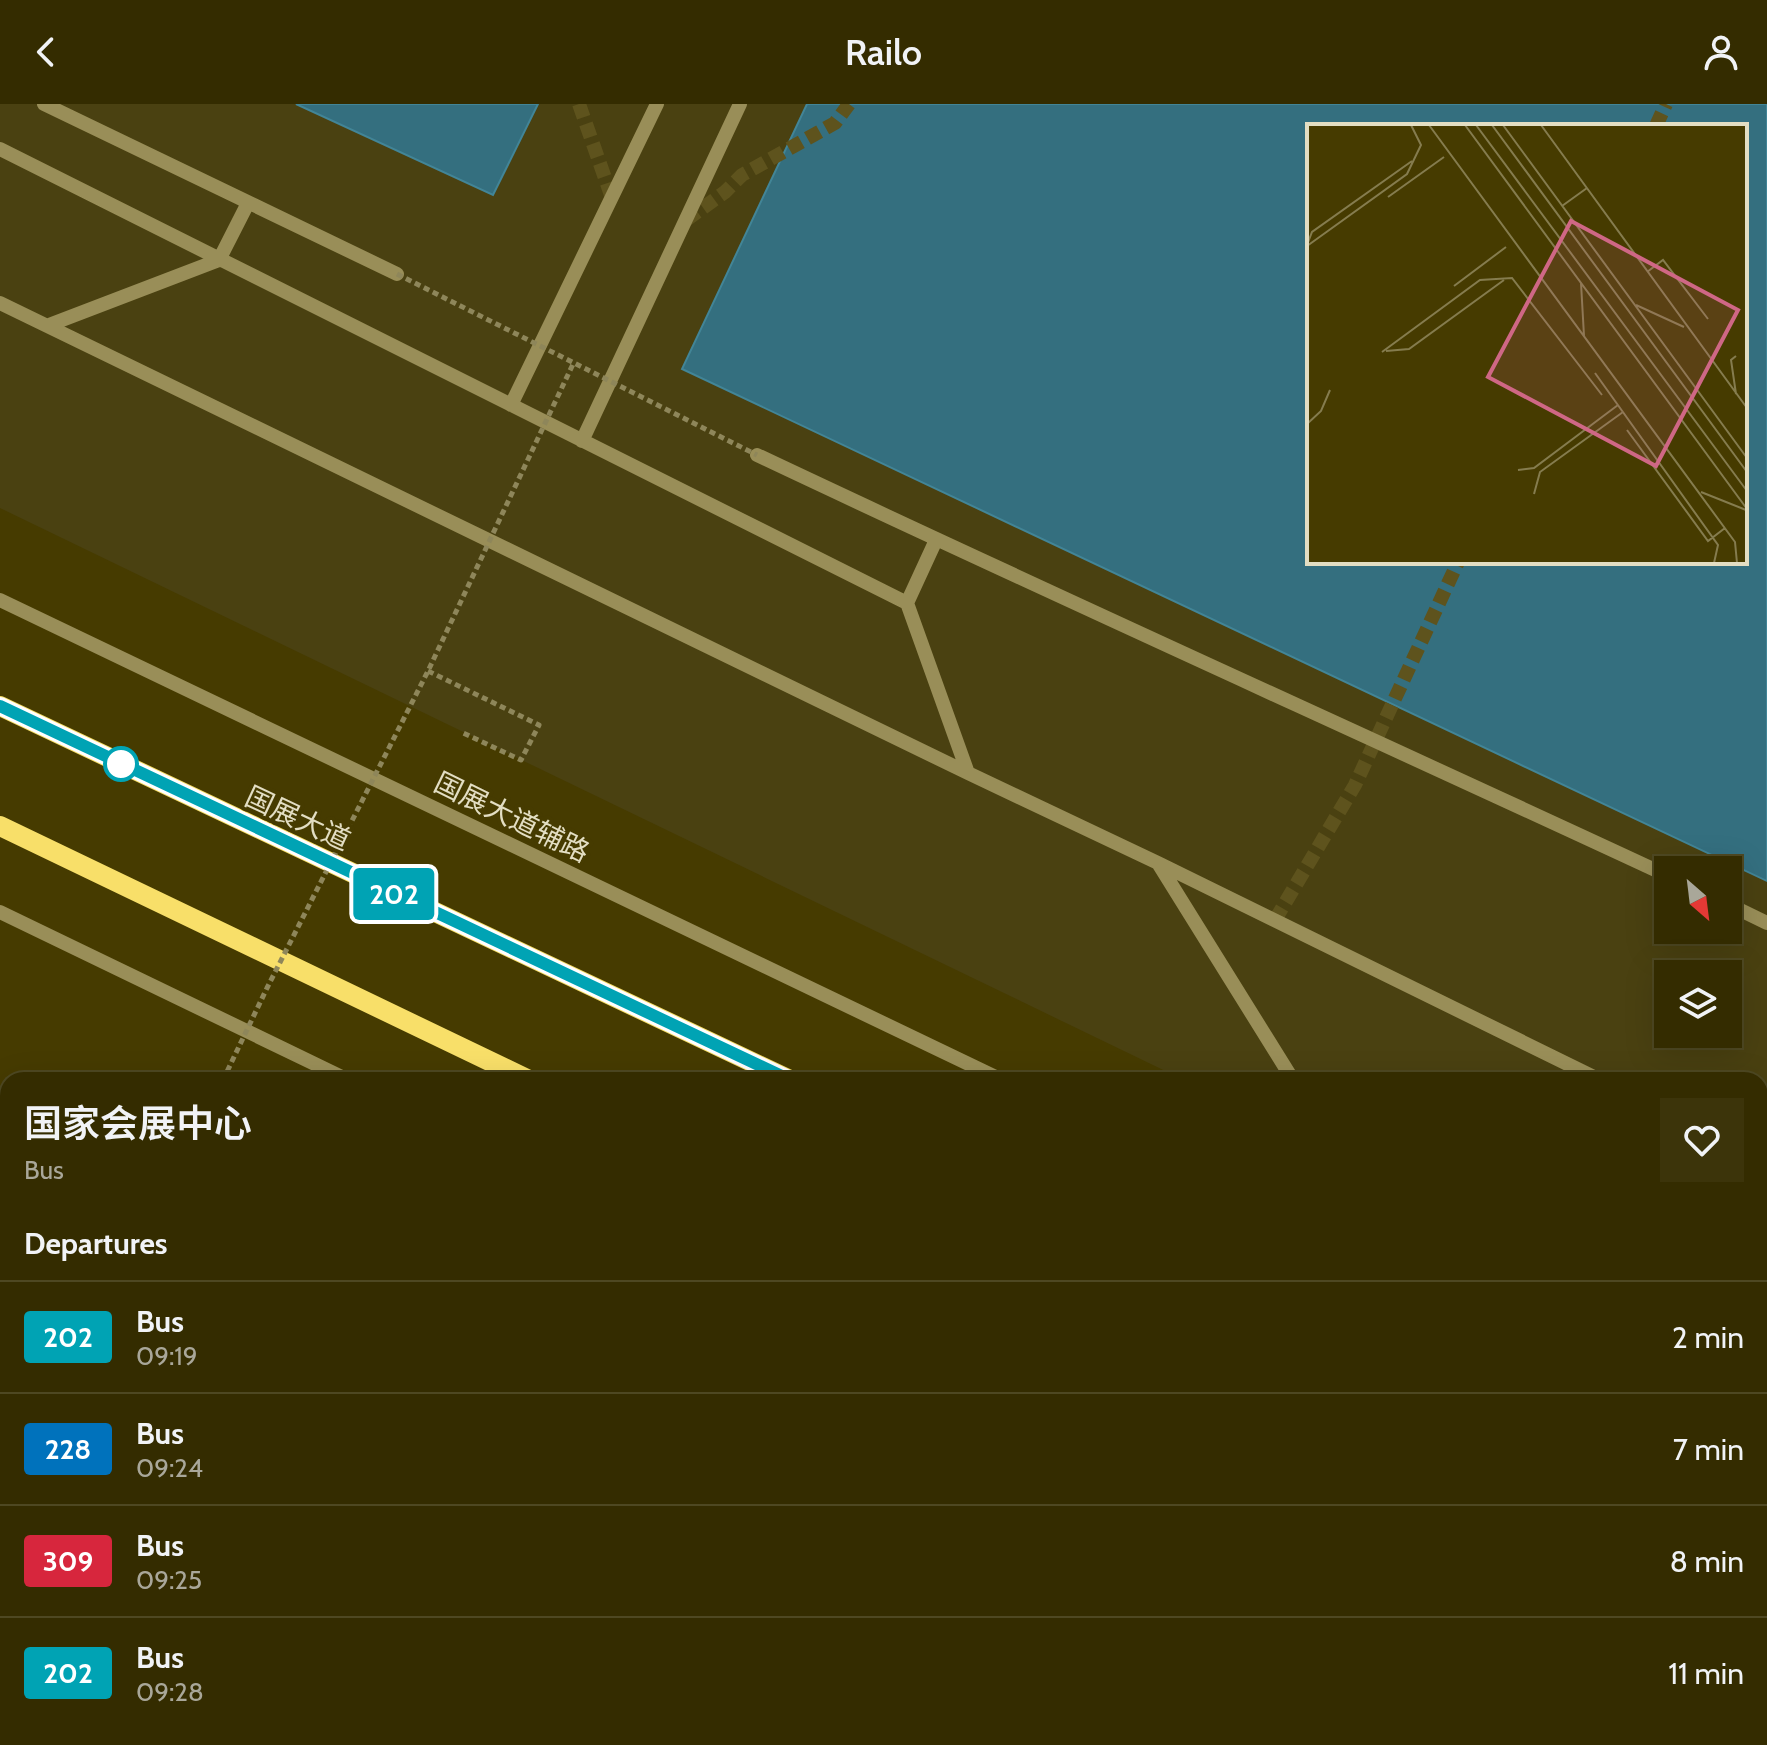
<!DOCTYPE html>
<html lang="en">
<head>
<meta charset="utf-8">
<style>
	body { margin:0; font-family:Cabin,"Noto Sans SC",sans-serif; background:#3c340a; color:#f1f3f6; height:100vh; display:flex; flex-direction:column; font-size:30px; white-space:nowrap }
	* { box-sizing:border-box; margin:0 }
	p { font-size:26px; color:#a9a799 }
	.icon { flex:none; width:44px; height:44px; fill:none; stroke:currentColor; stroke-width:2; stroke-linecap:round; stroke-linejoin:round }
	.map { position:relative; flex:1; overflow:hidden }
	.drawer { position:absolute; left:0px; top:968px; width:1768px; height:674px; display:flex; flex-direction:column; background:#342c00; border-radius:24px 24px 0 0; box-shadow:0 8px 32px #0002,0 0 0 2px #4e4822 }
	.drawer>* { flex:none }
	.badge { padding:0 16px; border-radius:6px; font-size:28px; line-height:52px }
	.needle { width:52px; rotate:152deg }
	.fabs { position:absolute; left:1654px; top:752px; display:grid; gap:16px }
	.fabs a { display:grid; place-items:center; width:88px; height:88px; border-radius:0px; background:#342c00; box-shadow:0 8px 32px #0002,0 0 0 2px #4e4822; font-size:40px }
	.map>.badge { position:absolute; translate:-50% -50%; box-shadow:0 0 0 4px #fff }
	h2 { padding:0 24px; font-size:30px; line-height:72px }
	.round { display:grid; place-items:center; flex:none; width:84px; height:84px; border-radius:0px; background:#3c340a }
	.headline { display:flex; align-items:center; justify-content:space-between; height:136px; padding:0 24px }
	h1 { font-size:38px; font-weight:600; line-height:60px }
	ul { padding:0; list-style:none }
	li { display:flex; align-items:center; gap:24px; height:112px; padding:0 24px; border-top:2px solid #4e4822 }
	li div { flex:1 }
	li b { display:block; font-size:30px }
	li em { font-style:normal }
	li .badge { min-width:88px; font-weight:700; text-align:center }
	header { display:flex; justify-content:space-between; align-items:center; height:104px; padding:0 24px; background:#342c00; font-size:36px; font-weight:600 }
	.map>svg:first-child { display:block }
	.built { fill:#4a4111; fill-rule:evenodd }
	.building { fill:#346f7f; stroke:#428597; stroke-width:2; fill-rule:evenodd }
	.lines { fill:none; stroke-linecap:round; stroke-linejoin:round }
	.minor-tunnel { stroke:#5e531d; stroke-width:14; stroke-dasharray:14 7; stroke-linecap:butt }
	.path { stroke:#8e865a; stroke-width:5; stroke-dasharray:6 4; stroke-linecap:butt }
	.minor { stroke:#998e58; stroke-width:14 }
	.major { stroke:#f8df69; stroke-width:20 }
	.path-bridge { stroke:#8e865a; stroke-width:5; stroke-dasharray:6 4; stroke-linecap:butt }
	.line-casing { stroke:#fff; stroke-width:18 }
	.line { stroke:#00a3b4; stroke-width:12 }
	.stop-dot { fill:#fff; stroke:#00a3b4; stroke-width:4 }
	.labels { text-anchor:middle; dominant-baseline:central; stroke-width:8; stroke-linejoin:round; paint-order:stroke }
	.street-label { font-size:28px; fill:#e3dec3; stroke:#463b00 }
	.inset-road { fill:none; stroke:#857c4e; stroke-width:2 }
	.view { fill:#cf6785; fill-opacity:0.15; stroke:#cf6785; stroke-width:4 }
	.inset-edge { fill:none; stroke:#e3dec3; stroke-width:4 }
</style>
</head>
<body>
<header><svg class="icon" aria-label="back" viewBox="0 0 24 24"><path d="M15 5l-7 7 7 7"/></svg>Railo<svg class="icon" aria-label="person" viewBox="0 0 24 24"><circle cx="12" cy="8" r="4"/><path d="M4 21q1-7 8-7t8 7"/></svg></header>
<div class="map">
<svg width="1767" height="1641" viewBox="0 0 1767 1641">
	<rect width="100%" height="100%" fill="#463b00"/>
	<!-- built -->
	<path class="built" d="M0,0H1767V1258L1760,1254V976H1184L0,404ZM1309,22H1745V458H1309ZM1668,766H1728V826H1668ZM1668,870H1728V930H1668Z
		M0,1079L8,1083V1634H1153L1168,1641H0Z"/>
	<!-- building -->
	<path class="building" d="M296,0H538L493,91Z
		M807,0H1767V777L682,265ZM1309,22H1745V458H1309Z
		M1760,1099L1767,1102V1202L1760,1198Z
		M8,1542V1634H594L609,1641H0V1558Z"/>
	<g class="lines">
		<!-- minor-tunnel -->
		<path class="minor-tunnel" d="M579,0L612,94
			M1656,22L1666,0
			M686,116L725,88L742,71L835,19L849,0
			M1275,816L1355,681L1458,458"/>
		<!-- path -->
		<path class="path" d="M428,567L539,621L521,656L463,629
			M0,1335L8,1339"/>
		<!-- minor -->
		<path class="minor" d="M44,0L397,170
			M0,45L907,499
			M0,199L968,669L1158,759L1600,976
			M49,221L219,156L248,99
			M511,301L657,0
			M582,337L740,0
			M757,351C1059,494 1365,631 1668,772
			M936,436L907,499L968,669
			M0,496L1002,976
			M1158,759L1293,976
			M1728,800L1767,819
			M0,808L348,976
			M1760,1054L1767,1058
			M0,1111L8,1114
			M1760,1345L1767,1349
			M1760,1416L1767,1417
			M635,1634L650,1641
			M1064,1634L1078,1641
			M1715,1634L1729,1641
			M883,1641L886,1634"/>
		<!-- major -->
		<path class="major" d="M0,602L790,976
			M0,722L529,976
			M1760,1433L1767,1436
			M1760,1567L1767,1571
			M1760,1630L1767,1637"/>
		<!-- path-bridge -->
		<path class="path-bridge" d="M397,170L757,351
			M223,976L267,884L428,567L574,258"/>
	</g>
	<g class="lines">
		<defs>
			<path id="line" d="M0,602L790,976"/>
		</defs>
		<!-- line casing -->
		<use href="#line" class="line-casing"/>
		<!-- line -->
		<use href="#line" class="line"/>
	</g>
	<!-- markers -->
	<circle class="stop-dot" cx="121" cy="660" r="16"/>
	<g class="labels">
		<!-- street labels -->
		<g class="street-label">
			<text transform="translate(512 713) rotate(26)">国展大道辅路</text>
			<text transform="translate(298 714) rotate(25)">国展大道</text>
		</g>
	</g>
	<!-- overview -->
	<g transform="translate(1307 20)">
		<rect width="440" height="440" fill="#463b00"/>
		<path class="inset-road" d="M122,1L428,418L430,439M158,1L440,385M169,1L440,367M185,1L440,348M196,1L440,334M234,1L440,284M81,73L137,33M255,82L280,64M0,121L5,108L105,37M0,122L100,50L114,21L104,1M340,148L356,136L401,195M274,159L277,212M147,162L199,123M329,181L377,203M79,227L102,225L197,156M75,228L173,156L205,154L295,271M429,232L424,236L429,270M288,249L411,421L407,439M0,300L14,287L23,266M320,306L401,417L418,404M211,346L227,344L311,281M394,368L439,386M227,370L233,348L316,288"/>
		<path class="view" d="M264,97L431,186L349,342L181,253Z"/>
		<rect width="440" height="440" class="inset-edge"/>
	</g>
</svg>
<div class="fabs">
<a><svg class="needle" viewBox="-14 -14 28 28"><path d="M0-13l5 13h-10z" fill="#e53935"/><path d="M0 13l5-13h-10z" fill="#a9a799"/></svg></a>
<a><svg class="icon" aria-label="layers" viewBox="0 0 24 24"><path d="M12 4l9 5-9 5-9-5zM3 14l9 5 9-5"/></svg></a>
</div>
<b class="badge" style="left:394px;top:790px;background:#00a3b4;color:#fff">202</b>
<section class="drawer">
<div class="headline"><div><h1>国家会展中心</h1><p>Bus</p></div><a class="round"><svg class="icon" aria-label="heart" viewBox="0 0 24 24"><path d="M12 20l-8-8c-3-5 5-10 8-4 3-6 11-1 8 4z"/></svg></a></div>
<h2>Departures</h2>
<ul>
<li><span class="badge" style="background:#00a3b4;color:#fff">202</span><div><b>Bus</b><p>09:19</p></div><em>2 min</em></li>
<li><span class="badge" style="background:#0072bc;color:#fff">228</span><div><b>Bus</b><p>09:24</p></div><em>7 min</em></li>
<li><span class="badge" style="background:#d7263d;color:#fff">309</span><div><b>Bus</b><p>09:25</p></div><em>8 min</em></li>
<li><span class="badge" style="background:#00a3b4;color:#fff">202</span><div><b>Bus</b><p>09:28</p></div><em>11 min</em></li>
</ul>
</section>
</div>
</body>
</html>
